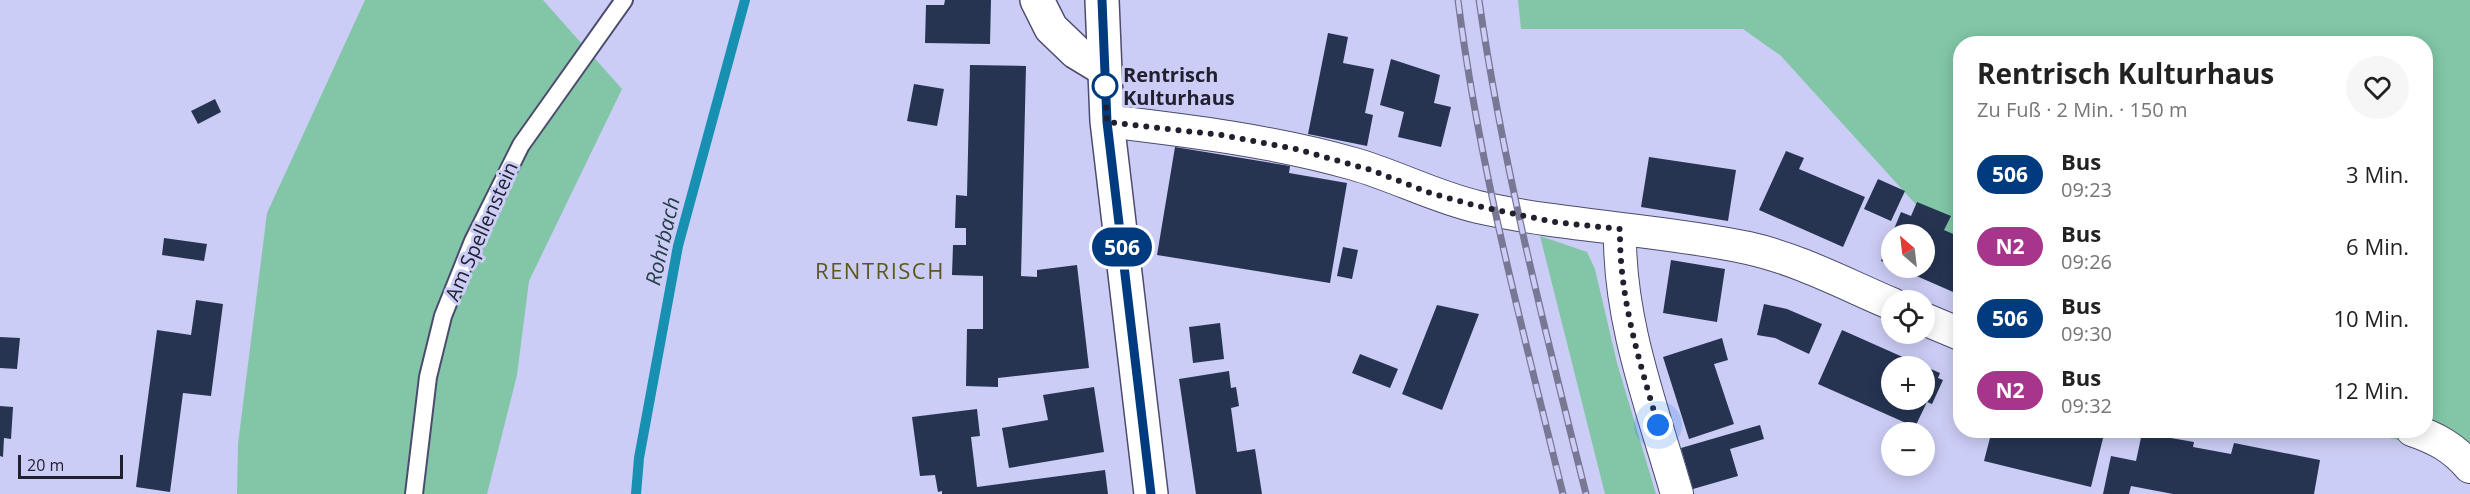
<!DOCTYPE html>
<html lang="de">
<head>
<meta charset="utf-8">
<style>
	body { margin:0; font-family:"Open Sans",sans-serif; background:#f6f6f6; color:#222; height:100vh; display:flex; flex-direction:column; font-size:22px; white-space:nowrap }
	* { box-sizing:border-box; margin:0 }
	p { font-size:20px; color:#767676 }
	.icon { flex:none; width:33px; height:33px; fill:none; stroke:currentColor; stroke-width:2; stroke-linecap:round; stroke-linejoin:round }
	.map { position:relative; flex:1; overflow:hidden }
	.drawer { position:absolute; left:1953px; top:36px; width:480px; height:402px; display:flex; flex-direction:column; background:#fff; border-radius:24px; box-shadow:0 3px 15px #0003 }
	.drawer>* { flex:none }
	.badge { padding:0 12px; border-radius:20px; font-size:21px; line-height:39px }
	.needle { width:39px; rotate:332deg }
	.fabs { position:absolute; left:1881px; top:224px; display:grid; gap:12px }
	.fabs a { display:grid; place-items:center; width:54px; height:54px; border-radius:50%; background:#fff; box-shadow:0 3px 15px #0003; font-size:30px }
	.scale { position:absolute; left:18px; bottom:15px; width:105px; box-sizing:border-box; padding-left:6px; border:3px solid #20202f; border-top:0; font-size:16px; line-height:21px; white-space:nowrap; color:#20202f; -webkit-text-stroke:4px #cccdf6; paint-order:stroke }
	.you { position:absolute; width:30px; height:30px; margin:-15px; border:4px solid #fff; border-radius:50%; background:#1a73e8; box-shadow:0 0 0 9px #1a73e833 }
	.map>.badge { position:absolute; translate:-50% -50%; box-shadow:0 0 0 3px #fff }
	.round { display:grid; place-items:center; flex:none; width:63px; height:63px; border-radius:32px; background:#f6f6f6 }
	.summary { display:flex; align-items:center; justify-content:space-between; height:102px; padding:0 24px }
	h1 { font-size:28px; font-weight:700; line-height:45px }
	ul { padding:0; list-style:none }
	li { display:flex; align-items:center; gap:18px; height:72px; padding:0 24px }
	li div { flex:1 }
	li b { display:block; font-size:22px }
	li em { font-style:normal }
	li .badge { min-width:66px; font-weight:700; text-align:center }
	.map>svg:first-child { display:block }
	.green { fill:#82c6a7 }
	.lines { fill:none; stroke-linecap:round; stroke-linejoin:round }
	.stream { stroke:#1890b2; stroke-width:10 }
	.building { fill:#263452 }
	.service-casing { stroke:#4b4b6d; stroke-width:20 }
	.minor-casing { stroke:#4b4b6d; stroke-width:34 }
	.tertiary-casing { stroke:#4b4b6d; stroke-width:36 }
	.secondary-casing { stroke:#4b4b6d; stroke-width:36 }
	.service { stroke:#fff; stroke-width:16 }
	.minor { stroke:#fff; stroke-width:32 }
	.tertiary { stroke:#fff; stroke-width:33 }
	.secondary { stroke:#fff; stroke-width:33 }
	.rail-casing { stroke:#787895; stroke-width:7 }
	.rail { stroke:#cccdf6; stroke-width:4.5; stroke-dasharray:14; stroke-linecap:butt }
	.line-casing { stroke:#fff; stroke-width:14 }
	.line { stroke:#003b80; stroke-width:9 }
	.walk { stroke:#20202f; stroke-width:6; stroke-dasharray:0 10.8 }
	.stop-dot { fill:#fff; stroke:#003b80; stroke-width:3 }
	.labels { text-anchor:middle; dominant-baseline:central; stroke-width:6; stroke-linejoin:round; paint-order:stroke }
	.stop-label { font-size:20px; font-weight:bold; fill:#20202f; stroke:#cccdf6; text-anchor:start }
	.street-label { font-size:20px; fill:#20202f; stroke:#cccdf6 }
	.water-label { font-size:21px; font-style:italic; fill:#253d46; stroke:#cccdf6 }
	.quarter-label { font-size:22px; letter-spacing:1.5px; fill:#5d571b; stroke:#cccdf6 }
</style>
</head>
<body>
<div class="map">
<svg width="2470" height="494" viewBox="0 0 2470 494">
	<rect width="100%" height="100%" fill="#cccdf6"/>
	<!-- green -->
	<path class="green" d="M365,0H543L622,89L529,281L517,375L487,494H237L238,444L267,213Z
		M1518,0H2470V453L2350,431L2426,430V44H1960V253L1781,56L1743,29H1521Z
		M1540,236L1587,252L1595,269L1617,363L1656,494H1605Z"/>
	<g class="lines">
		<!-- stream -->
		<path class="stream" d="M636,494L639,458L678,246L745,0"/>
	</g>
	<!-- building -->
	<path class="building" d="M945,0H991L990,44L925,43L926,5H944Z
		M1328,33L1348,37L1343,63L1374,69L1365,113L1373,115L1367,146L1308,134Z
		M1391,59L1440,75L1434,103L1451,107L1441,147L1398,137L1404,112L1380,105Z
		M970,65L1026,66L1021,276L1037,277V270L1077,265L1089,368L998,378V387L966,386L967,329H983V276L952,275L953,245H966V228H955L956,195L967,196Z
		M914,84L944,89L937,126L907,121Z
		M215,99L221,112L198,124L191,111Z
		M1175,147L1290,166L1289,173L1347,183L1330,283L1157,255Z
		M1786,151L1804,158L1799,169L1865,197L1843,247L1759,210Z
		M1649,157L1736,170L1728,221L1641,207Z
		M1878,179L1905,191L1891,221L1864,209Z
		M1917,202L1951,216L1944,230L1960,237V295L1896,267H1924V234H1892L1901,212L1911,216Z
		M1891,235H1892V265L1881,261Z
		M164,238L207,244L204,261L162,255Z
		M1343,247L1358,250L1352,279L1337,276Z
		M1671,260L1725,269L1717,322L1663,313Z
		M196,300L223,304L211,396L183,393L170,492L136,487L157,330L191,335Z
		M1764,304L1787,309L1822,324L1809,354L1775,338L1757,335Z
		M1437,305L1479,314L1442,410L1402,394Z
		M1220,323L1224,359L1193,363L1189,327Z
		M1842,330L1923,366H1892V399H1924V366L1940,373L1938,378L1943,380L1932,404L1927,402L1915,427L1818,384Z
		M0,337L20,338L17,369L0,368Z
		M1722,338L1728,360L1714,364L1734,424L1689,439L1663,357Z
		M1360,354L1398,369L1390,388L1352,373Z
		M1229,371L1231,388L1236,387L1239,406L1231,408L1237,452L1255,449L1262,494H1196L1179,379Z
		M1094,387L1104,452L1009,468L1002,428L1048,420L1043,395Z
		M1960,400V420L1954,418Z
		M0,406L13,407L11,439L4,438L3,457L0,456Z
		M977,409L980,436L971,437L977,487L1105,470L1108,494H942V491L938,492L935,475L920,476L912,417Z
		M1760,425L1764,439L1730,449L1738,476L1693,489L1681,448Z
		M1992,430H2105L2091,487L1984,461Z
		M2142,433L2194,442L2193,447L2231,454L2234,443L2320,460L2314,494H2173L2131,486L2129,494H2103L2111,456L2136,461Z"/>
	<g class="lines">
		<defs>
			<path id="service" d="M414,494L428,377L443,316L473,241L521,145L624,0"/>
			<path id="minor" d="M1107,121C1191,131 1273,141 1354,164C1396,176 1435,197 1478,207C1567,227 1659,229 1748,248C1798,259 1845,284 1892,304
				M1620,229C1618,320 1652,407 1677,494
				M1924,319L1960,334
				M2412,430C2436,438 2454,448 2470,467"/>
			<path id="tertiary" d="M1037,0L1051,28L1076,52L1104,69"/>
			<path id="secondary" d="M1102,0L1107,121L1151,494"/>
		</defs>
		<!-- service casing -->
		<use href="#service" class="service-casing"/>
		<!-- minor casing -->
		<use href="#minor" class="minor-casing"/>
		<!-- tertiary casing -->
		<use href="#tertiary" class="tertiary-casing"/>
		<!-- secondary casing -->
		<use href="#secondary" class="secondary-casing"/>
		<!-- service -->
		<use href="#service" class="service"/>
		<!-- minor -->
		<use href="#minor" class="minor"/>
		<!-- tertiary -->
		<use href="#tertiary" class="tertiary"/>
		<!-- secondary -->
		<use href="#secondary" class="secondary"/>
		<defs>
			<path id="rail" d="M1458,0C1479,167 1523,331 1563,494
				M1479,0C1503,167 1545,330 1586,494"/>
		</defs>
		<!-- rail casing -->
		<use href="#rail" class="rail-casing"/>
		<!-- rail -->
		<use href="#rail" class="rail"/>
	</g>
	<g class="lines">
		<defs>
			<path id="line" d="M1102,0L1107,122L1151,494"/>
		</defs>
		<!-- line casing -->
		<use href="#line" class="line-casing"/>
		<!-- line -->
		<use href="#line" class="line"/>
		<!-- walk -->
		<path class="walk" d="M1105,86L1107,122L1221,135L1296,149L1371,170L1430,193L1477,206L1554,222L1620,229C1619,297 1639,360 1658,425"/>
	</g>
	<!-- markers -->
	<circle class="stop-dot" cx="1105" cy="86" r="12"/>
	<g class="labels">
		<!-- stop labels -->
		<g class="stop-label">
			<text x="1123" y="74">Rentrisch<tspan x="1123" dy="23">Kulturhaus</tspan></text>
		</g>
		<!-- street labels -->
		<g class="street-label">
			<text transform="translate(481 231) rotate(-66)">Am Spellenstein</text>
		</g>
		<!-- water labels -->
		<g class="water-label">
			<text transform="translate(662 241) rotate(-77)">Rohrbach</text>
		</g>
		<!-- quarter labels -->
		<g class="quarter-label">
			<text x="880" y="270">RENTRISCH</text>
		</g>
	</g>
</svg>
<div class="fabs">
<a><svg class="needle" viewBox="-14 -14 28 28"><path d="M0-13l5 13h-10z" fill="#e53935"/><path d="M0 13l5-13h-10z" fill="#767676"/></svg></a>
<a><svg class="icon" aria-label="locate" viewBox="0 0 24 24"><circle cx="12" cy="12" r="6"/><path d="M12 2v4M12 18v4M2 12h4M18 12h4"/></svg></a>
<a>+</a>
<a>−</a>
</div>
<div class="scale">20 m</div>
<div class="you" style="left:1658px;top:425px"></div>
<b class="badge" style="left:1122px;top:247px;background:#003b80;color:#fff">506</b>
<section class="drawer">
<div class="summary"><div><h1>Rentrisch Kulturhaus</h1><p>Zu Fuß · 2 Min. · 150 m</p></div><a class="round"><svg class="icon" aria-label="heart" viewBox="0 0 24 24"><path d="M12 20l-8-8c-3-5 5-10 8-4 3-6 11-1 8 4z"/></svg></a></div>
<ul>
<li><span class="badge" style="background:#003b80;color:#fff">506</span><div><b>Bus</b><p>09:23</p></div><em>3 Min.</em></li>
<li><span class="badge" style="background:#a7358b;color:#fff">N2</span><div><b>Bus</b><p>09:26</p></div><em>6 Min.</em></li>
<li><span class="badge" style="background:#003b80;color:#fff">506</span><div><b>Bus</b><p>09:30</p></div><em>10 Min.</em></li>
<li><span class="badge" style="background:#a7358b;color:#fff">N2</span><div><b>Bus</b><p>09:32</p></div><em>12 Min.</em></li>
</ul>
</section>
</div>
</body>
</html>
